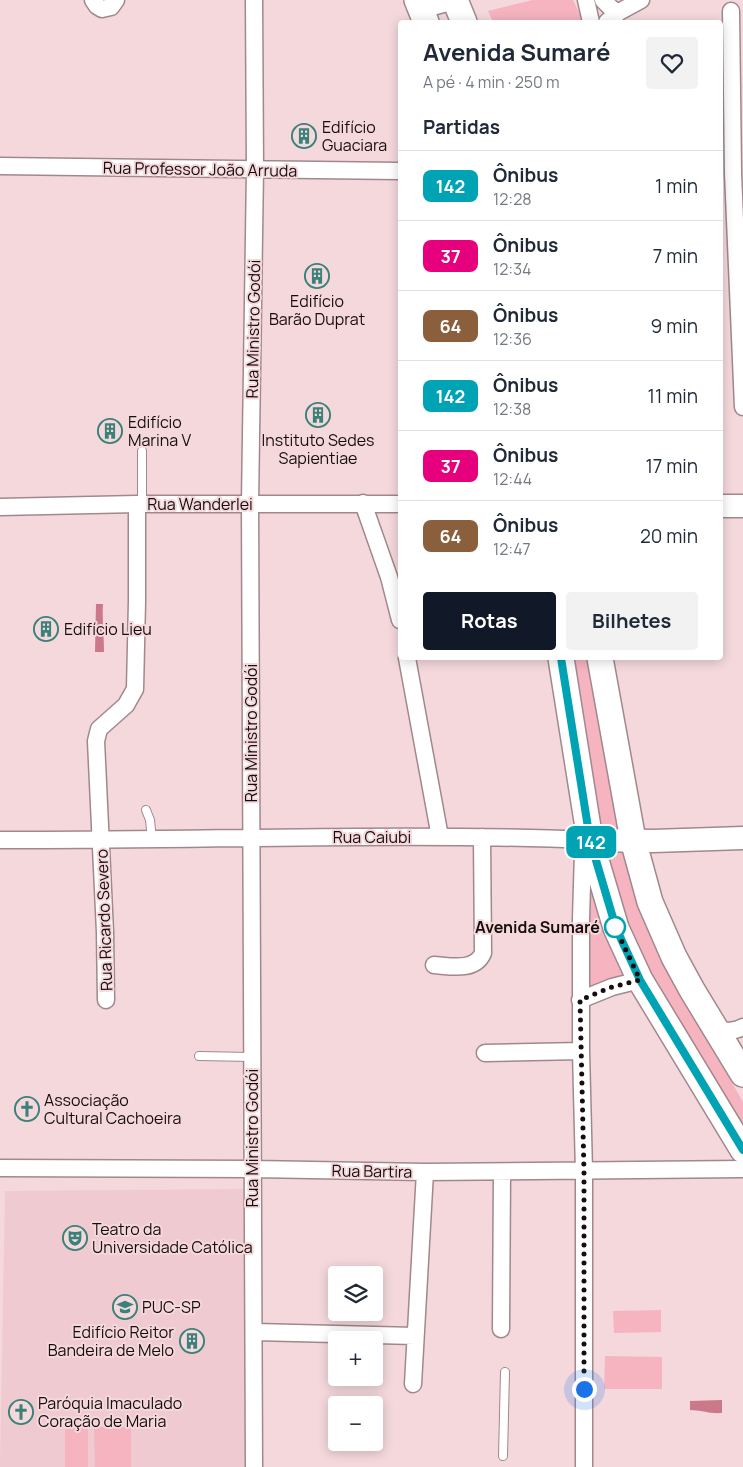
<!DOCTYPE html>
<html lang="pt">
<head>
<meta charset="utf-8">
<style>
	body { margin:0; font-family:Manrope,sans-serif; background:#f2f2f3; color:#1f2937; height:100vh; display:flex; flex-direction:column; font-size:19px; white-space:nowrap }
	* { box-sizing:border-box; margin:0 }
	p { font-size:16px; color:#747a83 }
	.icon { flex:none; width:28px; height:28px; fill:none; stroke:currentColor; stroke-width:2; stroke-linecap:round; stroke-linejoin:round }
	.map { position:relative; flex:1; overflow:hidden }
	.side { position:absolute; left:398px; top:20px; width:325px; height:640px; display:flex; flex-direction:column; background:#fff; border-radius:5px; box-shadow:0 2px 12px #0003 }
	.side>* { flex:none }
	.badge { padding:0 10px; border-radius:8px; font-size:18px; line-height:32px }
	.tools { position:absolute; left:328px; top:1266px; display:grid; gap:10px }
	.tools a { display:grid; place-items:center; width:55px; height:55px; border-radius:5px; background:#fff; box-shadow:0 2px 12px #0003; font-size:25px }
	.you { position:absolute; width:25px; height:25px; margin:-12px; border:4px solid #fff; border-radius:50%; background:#1a73e8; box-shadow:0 0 0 8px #1a73e833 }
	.map>.badge { position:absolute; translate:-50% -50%; box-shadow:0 0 0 2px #fff }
	h2 { padding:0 25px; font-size:19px; line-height:45px }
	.round { display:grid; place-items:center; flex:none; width:52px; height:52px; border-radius:5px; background:#f2f2f3 }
	.overview { display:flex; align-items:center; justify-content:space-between; height:85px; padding:0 25px }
	h1 { font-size:24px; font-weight:700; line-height:38px }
	.cta { display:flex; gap:10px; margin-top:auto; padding:10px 25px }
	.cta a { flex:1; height:58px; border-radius:5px; background:#111827; color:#fff; font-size:20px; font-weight:700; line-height:58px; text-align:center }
	.cta a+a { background:#f2f2f3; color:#1f2937 }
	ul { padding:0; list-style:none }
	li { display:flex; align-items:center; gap:15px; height:70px; padding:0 25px; border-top:1px solid #e0e1e3 }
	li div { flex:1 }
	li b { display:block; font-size:19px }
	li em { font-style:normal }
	li .badge { min-width:55px; font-weight:700; text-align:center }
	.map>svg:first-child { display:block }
	.built { fill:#efcad0 }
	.green { fill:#f5b4c0 }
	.water { fill:#cb788a }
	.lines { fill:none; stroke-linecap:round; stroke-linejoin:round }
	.lane-casing { stroke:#a1888c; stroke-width:10 }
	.street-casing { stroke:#a1888c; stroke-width:19 }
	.secondary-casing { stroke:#a1888c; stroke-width:25 }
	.primary-casing { stroke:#a1888c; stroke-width:28 }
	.lane { stroke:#fff; stroke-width:8 }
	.street { stroke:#fff; stroke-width:16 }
	.secondary { stroke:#fff; stroke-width:22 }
	.primary { stroke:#fff; stroke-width:25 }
	.line-casing { stroke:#fff; stroke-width:11 }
	.line { stroke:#00a3b4; stroke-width:8 }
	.walk { stroke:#160d0e; stroke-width:5; stroke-dasharray:0 9 }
	.stop-dot { fill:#fff; stroke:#00a3b4; stroke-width:2.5 }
	.labels { text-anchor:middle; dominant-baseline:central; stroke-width:4; stroke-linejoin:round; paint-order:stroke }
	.poi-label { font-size:16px; fill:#160d0e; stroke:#f4d8dc; text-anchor:start }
	.street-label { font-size:16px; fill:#160d0e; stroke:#f4d8dc }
	.stop-label { font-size:16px; font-weight:bold; fill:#160d0e; stroke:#f4d8dc; text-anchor:end }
</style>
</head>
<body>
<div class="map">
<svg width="743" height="1467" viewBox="0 0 743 1467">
	<rect width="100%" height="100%" fill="#f4d8dc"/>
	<!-- built -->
	<path class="built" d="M246,1189L247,1467H0L5,1191Z"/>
	<!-- green -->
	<path class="green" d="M533,0H573L584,22H493L488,11Z
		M570,658H592L675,983L743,1102V1148L618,924Z
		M590,859L633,979L588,993Z
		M661,1310V1332L614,1333L613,1311Z
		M605,1356L662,1357V1389H604Z
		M65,1427H88V1467H65Z
		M94,1427H131V1467H95Z"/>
	<!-- water -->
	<path class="water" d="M96,604H103C102,621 104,636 104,652H95Z
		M722,1400V1413C710,1414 701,1410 690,1410V1401Z"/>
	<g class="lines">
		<defs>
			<path id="lane" d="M142,451V504
				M146,810L150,820L152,840
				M199,1056L251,1057
				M503,1456L505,1372"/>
			<path id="street" d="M93,0L97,6L102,9L111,7L116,0
				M254,0L255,169L250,503L254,1467
				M586,0L591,22
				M603,0L612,9L619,12
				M421,10L458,0
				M731,11L733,173L743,407
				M607,22L619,12L641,0
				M0,166L400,171
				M363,503L389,577L400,620
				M0,507L137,504H400
				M407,658L440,837
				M0,840C197,841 394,832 590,840
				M434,965C450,966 475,972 483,953L482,837
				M106,1000L105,932L96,741L99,729L126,705L135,689L137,601V504
				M580,1000L612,987L640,980
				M715,1030C725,1031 734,1032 743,1027
				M485,1053L581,1051
				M0,1168L252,1169L425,1172L743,1169
				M501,1329L502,1172
				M255,1332L415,1336
				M413,1384L425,1172
				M584,1467V1172L581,1051V919L583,852L590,840"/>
			<path id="secondary" d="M720,506H743
				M590,840L653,841L743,838"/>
			<path id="primary" d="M417,0L426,22
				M455,0L464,22
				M561,658L590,840L616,928L640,980L743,1150
				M600,658L633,840L650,902L674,957L692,990L743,1074"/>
		</defs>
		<!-- lane casing -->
		<use href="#lane" class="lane-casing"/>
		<!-- street casing -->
		<use href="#street" class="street-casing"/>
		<!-- secondary casing -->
		<use href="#secondary" class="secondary-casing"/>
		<!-- primary casing -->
		<use href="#primary" class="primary-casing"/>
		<!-- lane -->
		<use href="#lane" class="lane"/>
		<!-- street -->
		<use href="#street" class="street"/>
		<!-- secondary -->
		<use href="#secondary" class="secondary"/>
		<!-- primary -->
		<use href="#primary" class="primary"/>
	</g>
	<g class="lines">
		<defs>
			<path id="line" d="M561,658L590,840L616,928L640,980L743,1150"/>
		</defs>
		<!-- line casing -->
		<use href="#line" class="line-casing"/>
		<!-- line -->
		<use href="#line" class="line"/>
		<!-- walk -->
		<path class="walk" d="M584,1389V1172L580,1000L612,987L640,980L615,927"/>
	</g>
	<!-- icons -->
	<defs>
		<symbol id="building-ring" viewBox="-11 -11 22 22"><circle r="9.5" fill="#f4d8dc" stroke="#3a817a" stroke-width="1.5"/><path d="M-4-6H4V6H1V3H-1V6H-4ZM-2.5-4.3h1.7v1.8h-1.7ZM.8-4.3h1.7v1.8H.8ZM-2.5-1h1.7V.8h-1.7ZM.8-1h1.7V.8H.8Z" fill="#3a817a"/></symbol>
		<symbol id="church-ring" viewBox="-11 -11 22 22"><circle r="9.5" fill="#f4d8dc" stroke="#3a817a" stroke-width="1.5"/><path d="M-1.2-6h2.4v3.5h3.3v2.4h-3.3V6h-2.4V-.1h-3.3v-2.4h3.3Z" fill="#3a817a"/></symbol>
		<symbol id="theatre-ring" viewBox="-11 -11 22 22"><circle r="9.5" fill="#f4d8dc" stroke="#3a817a" stroke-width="1.5"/><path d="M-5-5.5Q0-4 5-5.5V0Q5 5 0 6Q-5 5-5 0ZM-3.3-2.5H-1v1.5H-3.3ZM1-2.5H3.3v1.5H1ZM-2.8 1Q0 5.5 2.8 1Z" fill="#3a817a"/></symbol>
		<symbol id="university-ring" viewBox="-11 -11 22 22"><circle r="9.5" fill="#f4d8dc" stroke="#3a817a" stroke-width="1.5"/><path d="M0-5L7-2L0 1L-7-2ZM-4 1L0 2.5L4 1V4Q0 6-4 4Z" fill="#3a817a"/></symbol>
	</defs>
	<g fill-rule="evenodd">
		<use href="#building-ring" x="290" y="122" width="28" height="28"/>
		<use href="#building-ring" x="303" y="262" width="28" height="28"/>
		<use href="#building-ring" x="304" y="401" width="28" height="28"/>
		<use href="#building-ring" x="96" y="417" width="28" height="28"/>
		<use href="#building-ring" x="32" y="615" width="28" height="28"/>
		<use href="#church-ring" x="13" y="1095" width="28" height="28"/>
		<use href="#theatre-ring" x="61" y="1224" width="28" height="28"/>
		<use href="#university-ring" x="111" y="1293" width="28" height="28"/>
		<use href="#building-ring" x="178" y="1327" width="28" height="28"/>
		<use href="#church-ring" x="7" y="1398" width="28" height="28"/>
	</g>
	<!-- markers -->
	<circle class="stop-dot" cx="615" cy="927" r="10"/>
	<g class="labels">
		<!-- poi labels -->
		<g class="poi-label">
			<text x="322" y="127">Edifício<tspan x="322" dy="18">Guaciara</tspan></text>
			<text x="317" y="301" text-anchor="middle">Edifício<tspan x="317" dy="18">Barão Duprat</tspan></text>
			<text x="128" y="422">Edifício<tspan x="128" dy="18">Marina V</tspan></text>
			<text x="318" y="440" text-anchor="middle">Instituto Sedes<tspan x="318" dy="18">Sapientiae</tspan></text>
			<text x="64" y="629">Edifício Lieu</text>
			<text x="44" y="1100">Associação<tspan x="44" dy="18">Cultural Cachoeira</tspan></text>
			<text x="92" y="1229">Teatro da<tspan x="92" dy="18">Universidade Católica</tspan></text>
			<text x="142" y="1307">PUC-SP</text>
			<text x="174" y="1332" text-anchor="end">Edifício Reitor<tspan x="174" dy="18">Bandeira de Melo</tspan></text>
			<text x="38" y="1403">Paróquia Imaculado<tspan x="38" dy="18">Coração de Maria</tspan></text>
		</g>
		<!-- street labels -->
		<g class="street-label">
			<text transform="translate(200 169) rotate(1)">Rua Professor João Arruda</text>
			<text transform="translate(253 329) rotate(-89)">Rua Ministro Godói</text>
			<text x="200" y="504">Rua Wanderlei</text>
			<text transform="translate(251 733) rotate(-90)">Rua Ministro Godói</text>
			<text x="372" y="837">Rua Caiubi</text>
			<text transform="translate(104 920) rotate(-92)">Rua Ricardo Severo</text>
			<text transform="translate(252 1138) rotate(-90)">Rua Ministro Godói</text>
			<text transform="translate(372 1171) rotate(1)">Rua Bartira</text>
		</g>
		<!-- stop labels -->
		<g class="stop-label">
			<text x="600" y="927">Avenida Sumaré</text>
		</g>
	</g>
</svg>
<div class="tools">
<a><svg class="icon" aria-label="layers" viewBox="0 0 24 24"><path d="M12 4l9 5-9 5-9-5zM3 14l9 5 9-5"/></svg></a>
<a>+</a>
<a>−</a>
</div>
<div class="you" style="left:584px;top:1389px"></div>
<b class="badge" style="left:591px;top:842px;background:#00a3b4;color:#fff">142</b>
<section class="side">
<div class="overview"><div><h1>Avenida Sumaré</h1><p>A pé · 4 min · 250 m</p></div><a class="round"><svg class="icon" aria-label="heart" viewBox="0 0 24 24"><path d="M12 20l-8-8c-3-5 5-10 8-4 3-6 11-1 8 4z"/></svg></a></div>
<h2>Partidas</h2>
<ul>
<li><span class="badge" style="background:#00a3b4;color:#fff">142</span><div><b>Ônibus</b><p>12:28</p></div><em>1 min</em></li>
<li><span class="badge" style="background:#e6007e;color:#fff">37</span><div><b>Ônibus</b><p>12:34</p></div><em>7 min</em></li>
<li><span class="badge" style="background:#8b5e3c;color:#fff">64</span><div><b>Ônibus</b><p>12:36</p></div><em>9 min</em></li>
<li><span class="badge" style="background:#00a3b4;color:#fff">142</span><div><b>Ônibus</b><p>12:38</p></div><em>11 min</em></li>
<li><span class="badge" style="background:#e6007e;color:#fff">37</span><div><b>Ônibus</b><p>12:44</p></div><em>17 min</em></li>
<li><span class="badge" style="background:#8b5e3c;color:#fff">64</span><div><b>Ônibus</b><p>12:47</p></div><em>20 min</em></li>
</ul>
<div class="cta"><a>Rotas</a><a>Bilhetes</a></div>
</section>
</div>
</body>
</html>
